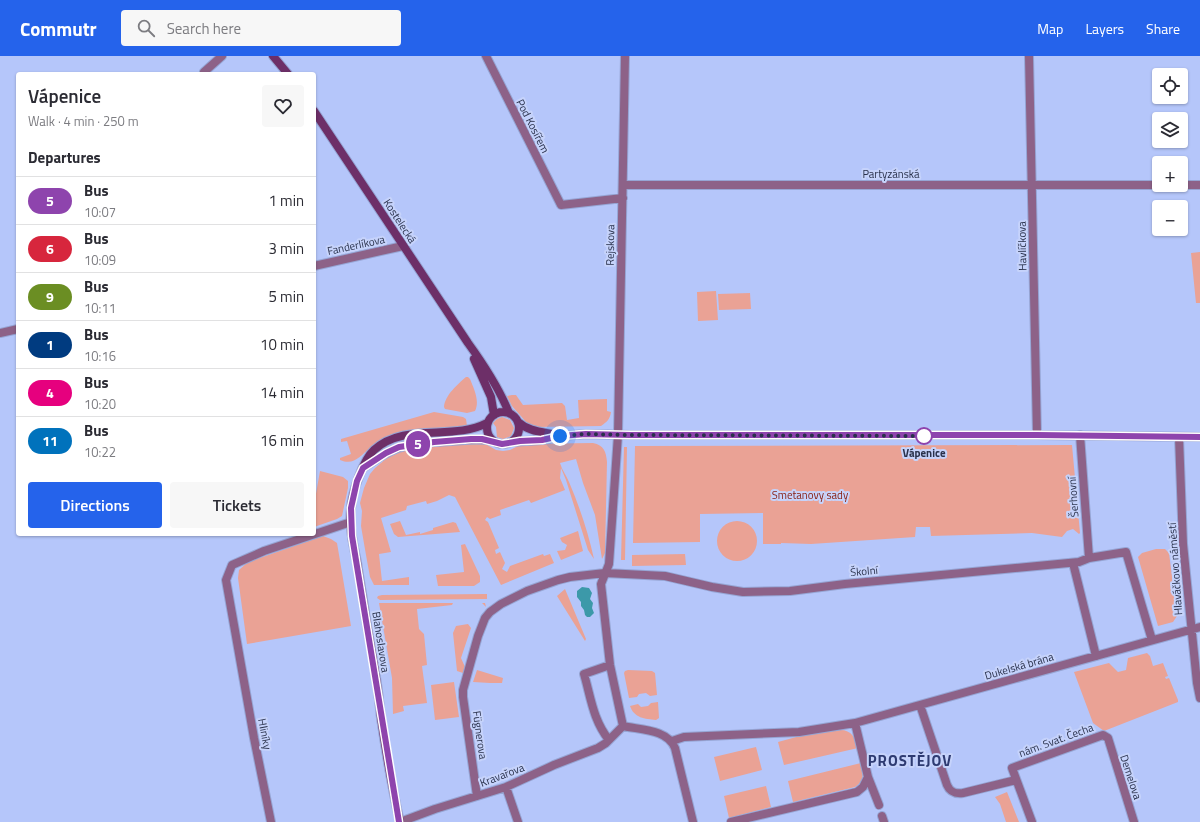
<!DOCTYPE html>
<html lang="en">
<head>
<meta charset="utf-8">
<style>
	body { margin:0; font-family:"Titillium Web",sans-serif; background:#f7f7f7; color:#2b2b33; height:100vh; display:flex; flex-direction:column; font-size:15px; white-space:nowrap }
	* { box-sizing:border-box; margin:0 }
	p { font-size:13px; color:#7c7c81 }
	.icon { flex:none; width:22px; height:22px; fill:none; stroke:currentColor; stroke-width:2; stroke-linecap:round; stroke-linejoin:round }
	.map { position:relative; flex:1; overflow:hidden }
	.panel { position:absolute; left:16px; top:16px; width:300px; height:464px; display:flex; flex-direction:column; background:#fff; border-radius:4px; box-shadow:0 1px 3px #0004 }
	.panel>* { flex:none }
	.badge { padding:0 8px; border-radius:13px; font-size:14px; line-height:26px }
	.controls { position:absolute; left:1152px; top:12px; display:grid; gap:8px }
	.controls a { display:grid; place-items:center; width:36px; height:36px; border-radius:4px; background:#fff; box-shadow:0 1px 3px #0004; font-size:20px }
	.you { position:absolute; width:20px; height:20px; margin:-10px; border:3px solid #fff; border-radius:50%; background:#1a73e8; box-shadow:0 0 0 6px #1a73e833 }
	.map>.badge { position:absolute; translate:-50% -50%; box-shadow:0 0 0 2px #fff }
	h2 { padding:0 12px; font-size:15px; line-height:36px }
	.round { display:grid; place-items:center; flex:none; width:42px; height:42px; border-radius:4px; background:#f7f7f7 }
	.summary { display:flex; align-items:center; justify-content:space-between; height:68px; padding:0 12px }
	h1 { font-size:19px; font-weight:600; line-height:30px }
	.action { display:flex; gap:8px; margin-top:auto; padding:8px 12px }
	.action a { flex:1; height:46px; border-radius:4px; background:#2563eb; color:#fff; font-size:16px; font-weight:600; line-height:46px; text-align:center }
	.action a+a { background:#f7f7f7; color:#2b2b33 }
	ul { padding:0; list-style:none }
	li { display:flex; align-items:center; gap:12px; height:48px; padding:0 12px; border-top:1px solid #e1e1e2 }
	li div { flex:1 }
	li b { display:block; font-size:15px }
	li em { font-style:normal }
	li .badge { min-width:44px; font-weight:700; text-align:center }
	header { display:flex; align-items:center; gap:24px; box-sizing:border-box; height:56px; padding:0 20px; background:#2563eb; color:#fff }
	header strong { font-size:19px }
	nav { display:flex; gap:22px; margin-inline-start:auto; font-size:14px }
	.search { width:280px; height:36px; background:#f7f7f7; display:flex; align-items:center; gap:10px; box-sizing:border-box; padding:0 14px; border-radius:4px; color:#7c7c81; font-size:15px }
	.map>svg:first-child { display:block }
	.green { fill:#eaa295 }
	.water { fill:#3c99a9 }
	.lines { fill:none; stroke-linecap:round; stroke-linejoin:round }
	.street-casing { stroke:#96a5d4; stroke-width:10 }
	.secondary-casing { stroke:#96a5d4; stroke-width:10 }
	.street { stroke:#8d6288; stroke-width:8 }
	.secondary { stroke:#6d2f68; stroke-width:8 }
	.line-casing { stroke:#fff; stroke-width:9 }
	.line { stroke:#8e44ad; stroke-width:6 }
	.walk { stroke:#29314b; stroke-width:4; stroke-dasharray:0 7.2 }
	.stop-dot { fill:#fff; stroke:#8e44ad; stroke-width:2 }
	.labels { text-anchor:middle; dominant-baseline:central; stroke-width:4; stroke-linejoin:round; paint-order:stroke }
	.street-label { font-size:11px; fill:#29314b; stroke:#c6d3fb }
	.stop-label { font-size:11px; font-weight:bold; fill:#29314b; stroke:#c6d3fb }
	.park-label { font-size:11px; fill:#882014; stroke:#c6d3fb }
	.district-label { font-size:15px; font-weight:bold; letter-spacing:1px; fill:#2e3b72; stroke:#c6d3fb }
</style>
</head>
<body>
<header>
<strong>Commutr</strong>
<div class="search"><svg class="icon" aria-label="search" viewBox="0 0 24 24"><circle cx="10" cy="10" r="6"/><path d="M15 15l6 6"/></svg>Search here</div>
<nav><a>Map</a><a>Layers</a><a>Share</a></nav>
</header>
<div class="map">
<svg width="1200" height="766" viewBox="0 0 1200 766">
	<rect width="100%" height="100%" fill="#b5c6fa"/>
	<!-- green -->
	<path class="green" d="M1200,196V247H1196L1191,197Z
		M716,235L718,264L698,265L697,236Z
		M750,237L751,253L719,254L718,238Z
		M466,321H468L470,323C474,333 480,345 475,355L467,357L445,353L444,351C445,339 458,328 466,321Z
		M512,339H516L523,349L562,347L565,350L567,364L579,362L578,344L607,343V355L611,356C610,363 607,366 601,370L536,371L527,367L512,350L507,340Z
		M434,356L463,361L466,363L467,370L389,381C382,384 376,387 370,392C360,400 354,410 340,404V402L351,398L347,385L341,386V383Z
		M502,361L510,364L514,372L511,380L503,383L497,381L496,371L493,367L497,363Z
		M474,386H482L496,394L503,395L510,394L522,388L593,387C604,389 606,396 607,406L605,497L602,503L595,459L583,427L576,403L560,407C562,414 566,419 569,426C580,452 588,476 594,503L588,494L566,424L561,412L560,422L565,434L531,447L529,444L500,454L501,459L490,463L487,461L485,464L488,466L499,492L495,494L496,498L500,496L505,507L502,513L507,516L510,510L543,498L544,500L550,498L554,507L501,529L455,441L449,439L437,445L427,448L426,445L407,450L406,454L381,462L391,496L379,498L382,525L409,521V529H374L370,521L366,499L361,470L362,455L360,447L364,432L370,418L375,412L387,402L410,392L466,388Z
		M1072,389L1080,477L1079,478L1073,473L1067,475L1062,481L1032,477L931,480L930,471H916L915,481L811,488L781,487V488H763V457L700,458V486L633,487L635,390Z
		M624,391H627L625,504H621Z
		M320,415L343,421L348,425V432L342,460L337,463L314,471V449Z
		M400,465L406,479L420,476V478L433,474V472L453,466L456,467L460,476L398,481L394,478L390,468Z
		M717 485a20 20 0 1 1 40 0a20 20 0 1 1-40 0Z
		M578,475L583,495L561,504L557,495L565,494L567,489L562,486L560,482Z
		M323,480L331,483L337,487L351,570L247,588L238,522L239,514L248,506Z
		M465,488L480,520V526L474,530H438L436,519L464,516L461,489Z
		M1156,493H1165L1169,497L1177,560L1173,566L1158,570L1138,501L1142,497Z
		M685,498L686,509L632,510V499Z
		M565,533L586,583L585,585L557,540Z
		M487,538V543L380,544L377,542L378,540L382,539Z
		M379,547H485L486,551L482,547H453L452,549L417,553L419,573L424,578L427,609L422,610L427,647L403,650L404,655L393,658L392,622Z
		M468,568L471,572L461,602L465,611L463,617L457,615L453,577L456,570Z
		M1147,597L1150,600L1153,610L1163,607L1168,620L1165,621L1166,623L1169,622L1178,644V646L1104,675L1093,667L1074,616L1109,607L1118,616L1126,614L1128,602Z
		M477,614L503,622L502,627H490L473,626Z
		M628,614L652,615L655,617L657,639L650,640L646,637L639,638L637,641L629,642L624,617L625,615Z
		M454,626L459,661L435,664L431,629Z
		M658,646L659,662L656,664C645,663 634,662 630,650L638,648L641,651L648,650L651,647Z
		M840,674C852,674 855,682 858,692L784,709L778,686L800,680Z
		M756,691L762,714L720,725L714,701Z
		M861,707C864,717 864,725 855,731L793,746L788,725Z
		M766,730L771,751L729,762L724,740Z
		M1007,736L1019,766H1006L1000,748L995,741Z"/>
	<!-- water -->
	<path class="water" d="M582,531L589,532L592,537L590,543L593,547L592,552L594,557L590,561H587L585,559L584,554L581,550V546L577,541V535Z"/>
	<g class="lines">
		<defs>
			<path id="street" d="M486,0L561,149L623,142
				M1029,0L1037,379
				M205,18L204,16L222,0
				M623,129H1159
				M1181,129H1200
				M314,210L403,190
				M0,277L18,273
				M1080,379L1089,502
				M1179,381L1183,488L1197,627L1200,626
				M1073,507L1096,600
				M1197,627L1200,642
				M920,649L947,729C950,736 955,738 963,737L1016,724
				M623,670L610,609L601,528L609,508L618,379L625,0
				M623,670C641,674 667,673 675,692L693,766
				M609,684C593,664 591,642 584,618L610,609
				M672,685L684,681L799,676L855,667L1200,571
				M868,721L879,749
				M506,731L518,766
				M477,740L463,641V634L478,580L485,562L490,556L501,548L527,535L558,524L570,521L605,517L665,520L712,531L743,536L790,535L845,528L1079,506L1089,502L1126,496L1152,584
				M882,760L884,766
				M271,766L254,682L226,524L232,509L264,495L351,466
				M400,766L435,753L506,731L554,709L598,692L606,687L623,670
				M731,766L857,736L863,731L868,721L855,667
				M1032,766L1012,712L1103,679L1108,682L1134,766"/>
			<path id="secondary" d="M273,0L288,18
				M314,55L468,287C484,309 499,332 509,357
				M474,303L491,341L494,359
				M487 372a16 16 0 1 1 32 0a16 16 0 1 1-32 0Z
				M518,366C529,376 545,376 560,380
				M510,386L542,384L560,380L586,378L630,379H1037L1200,381
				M364,411C375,404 386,396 398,392C415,386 433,386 450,385C465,384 479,382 493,385
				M400,766C392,732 386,696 381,662C380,653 379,643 378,635C375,613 371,591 367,569C364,548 360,527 357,506C353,488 349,470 351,452C352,437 363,404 374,394C405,366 453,385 487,367"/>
		</defs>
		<!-- street casing -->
		<use href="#street" class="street-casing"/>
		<!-- secondary casing -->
		<use href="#secondary" class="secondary-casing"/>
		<!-- street -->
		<use href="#street" class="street"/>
		<!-- secondary -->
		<use href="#secondary" class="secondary"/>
	</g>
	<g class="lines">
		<defs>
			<path id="line" d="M399,766L352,480L351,452L357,425L363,412L386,397L399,391L434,386L471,383H482L502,388L520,385L542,384L560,380L586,378L630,379H1037L1200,381"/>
		</defs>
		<!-- line casing -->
		<use href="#line" class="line-casing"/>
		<!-- line -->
		<use href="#line" class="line"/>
		<!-- walk -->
		<path class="walk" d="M560,380L586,378L630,379L924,380"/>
	</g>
	<!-- markers -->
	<circle class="stop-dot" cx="924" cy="380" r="8"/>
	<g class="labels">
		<!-- street labels -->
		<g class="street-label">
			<text transform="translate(533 70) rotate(63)">Pod Kosířem</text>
			<text x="891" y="118">Partyzánská</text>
			<text transform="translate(400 165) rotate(57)">Kostelecká</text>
			<text transform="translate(356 189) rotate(-12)">Fanderlíkova</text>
			<text transform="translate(610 189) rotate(-89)">Rejskova</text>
			<text transform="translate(1022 190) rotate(-91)">Havlíčkova</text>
			<text transform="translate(1073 441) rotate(-94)">Šerhovní</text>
			<text transform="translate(1175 513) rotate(-94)">Hlaváčkovo náměstí</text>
			<text transform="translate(864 515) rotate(-5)">Školní</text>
			<text transform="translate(381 586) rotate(81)">Blahoslavova</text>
			<text transform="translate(1019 610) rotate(-16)">Dukelská brána</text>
			<text transform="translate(265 678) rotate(79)">Hliníky</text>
			<text transform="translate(480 679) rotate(82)">Fügnerova</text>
			<text transform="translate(1056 684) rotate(-20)">nám. Svat. Čecha</text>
			<text transform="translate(502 719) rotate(-21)">Kravařova</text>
			<text transform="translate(1131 721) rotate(72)">Demelova</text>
		</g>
		<!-- stop labels -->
		<g class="stop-label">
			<text x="924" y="397">Vápenice</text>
		</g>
		<!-- park labels -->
		<g class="park-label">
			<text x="810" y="439">Smetanovy sady</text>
		</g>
		<!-- district labels -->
		<g class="district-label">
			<text x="910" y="704">PROSTĚJOV</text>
		</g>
	</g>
</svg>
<div class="controls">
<a><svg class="icon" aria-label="locate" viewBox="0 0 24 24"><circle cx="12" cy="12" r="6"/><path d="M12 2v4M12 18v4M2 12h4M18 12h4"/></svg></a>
<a><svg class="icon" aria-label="layers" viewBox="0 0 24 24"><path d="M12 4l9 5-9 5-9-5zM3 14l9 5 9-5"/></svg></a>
<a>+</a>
<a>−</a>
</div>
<div class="you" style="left:560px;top:380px"></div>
<b class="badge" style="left:418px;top:388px;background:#8e44ad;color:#fff">5</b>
<section class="panel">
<div class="summary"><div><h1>Vápenice</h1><p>Walk · 4 min · 250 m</p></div><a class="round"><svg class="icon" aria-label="heart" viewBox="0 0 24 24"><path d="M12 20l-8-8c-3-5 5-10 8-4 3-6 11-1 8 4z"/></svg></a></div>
<h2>Departures</h2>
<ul>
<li><span class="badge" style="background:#8e44ad;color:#fff">5</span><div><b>Bus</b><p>10:07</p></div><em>1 min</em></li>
<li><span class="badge" style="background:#d7263d;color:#fff">6</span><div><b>Bus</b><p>10:09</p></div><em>3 min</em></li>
<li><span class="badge" style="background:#6b8e23;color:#fff">9</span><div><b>Bus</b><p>10:11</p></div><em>5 min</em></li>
<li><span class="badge" style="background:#003b80;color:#fff">1</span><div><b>Bus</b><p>10:16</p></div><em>10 min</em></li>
<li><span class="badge" style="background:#e6007e;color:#fff">4</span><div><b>Bus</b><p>10:20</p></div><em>14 min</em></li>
<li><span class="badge" style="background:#0072bc;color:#fff">11</span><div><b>Bus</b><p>10:22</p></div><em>16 min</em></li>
</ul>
<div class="action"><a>Directions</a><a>Tickets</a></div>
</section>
</div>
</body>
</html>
